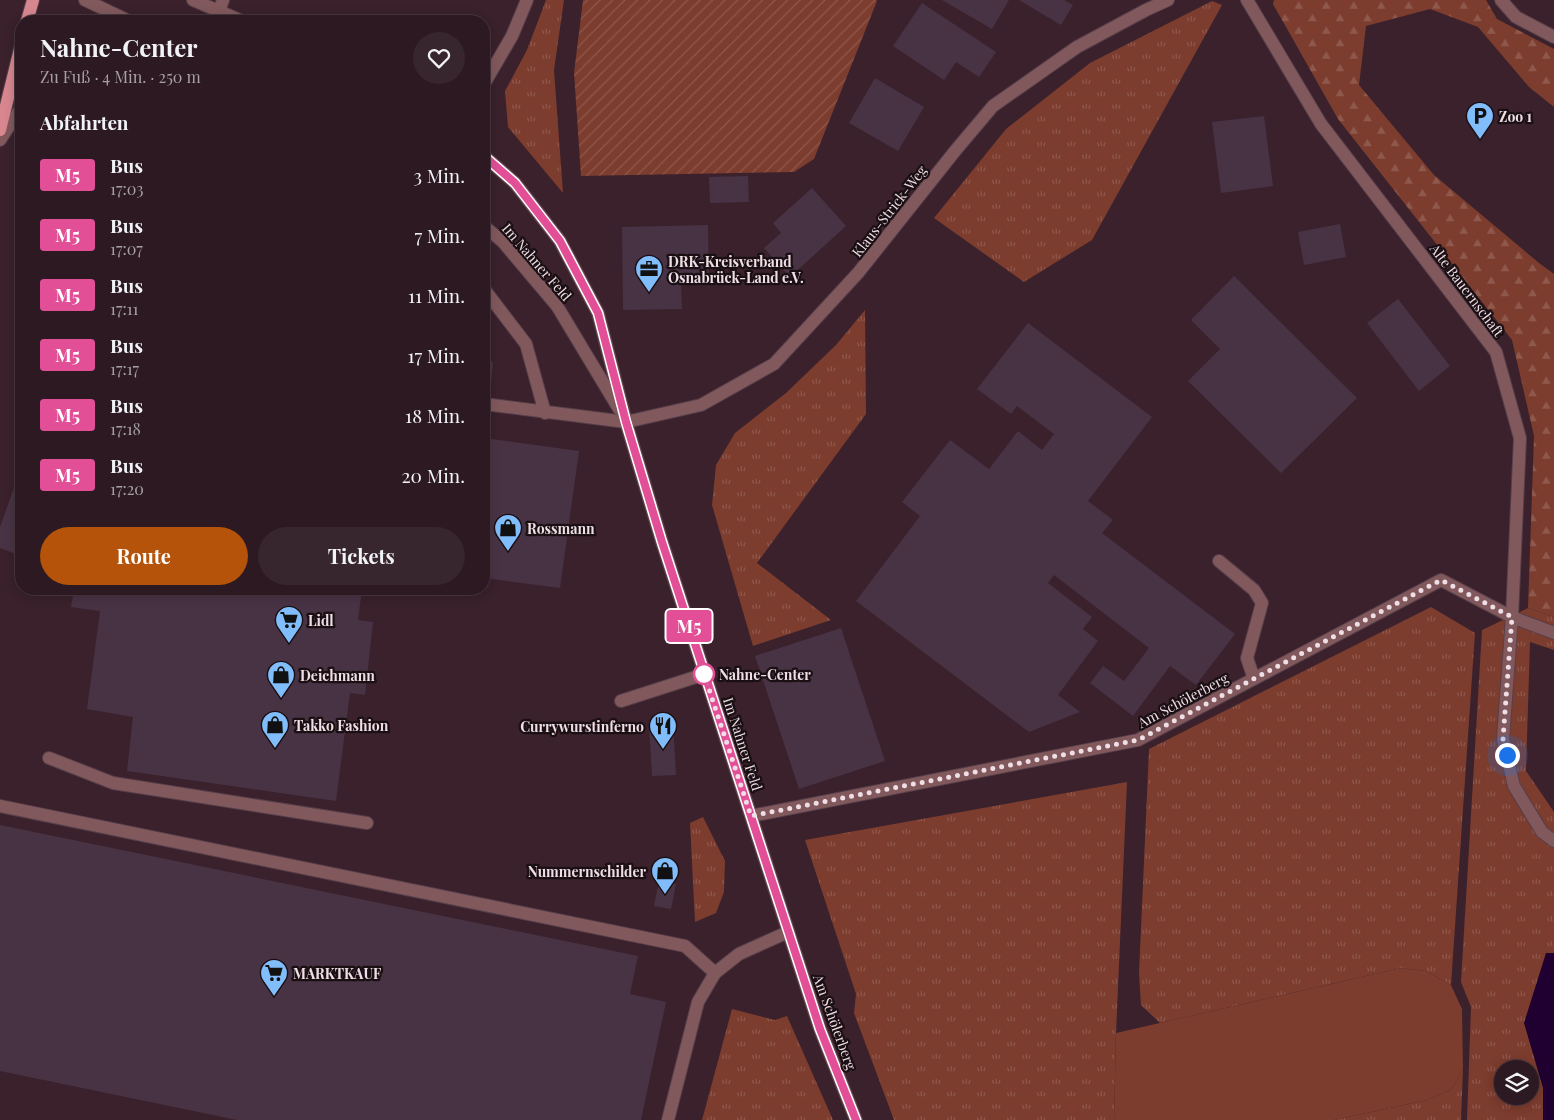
<!DOCTYPE html>
<html lang="de">
<head>
<meta charset="utf-8">
<style>
	body { margin:0; font-family:"Playfair Display",serif; background:#38262e; color:#f1f3f6; height:100vh; display:flex; flex-direction:column; font-size:19px; white-space:nowrap }
	* { box-sizing:border-box; margin:0 }
	p { font-size:16px; color:#a6a0a5 }
	.icon { flex:none; width:28px; height:28px; fill:none; stroke:currentColor; stroke-width:2; stroke-linecap:round; stroke-linejoin:round }
	.map { position:relative; flex:1; overflow:hidden }
	.details { position:absolute; left:15px; top:15px; width:475px; height:580px; display:flex; flex-direction:column; background:#2c1921; border-radius:20px; box-shadow:0 2px 12px #0003,0 0 0 1px #48383f }
	.details>* { flex:none }
	.badge { padding:0 10px; border-radius:4px; font-size:18px; line-height:32px }
	.buttons { position:absolute; left:1494px; top:1060px; display:grid; gap:10px }
	.buttons a { display:grid; place-items:center; width:45px; height:45px; border-radius:50%; background:#2c1921; box-shadow:0 2px 12px #0003,0 0 0 1px #48383f; font-size:25px }
	.you { position:absolute; width:25px; height:25px; margin:-12px; border:4px solid #fff; border-radius:50%; background:#1a73e8; box-shadow:0 0 0 8px #1a73e833 }
	.map>.badge { position:absolute; translate:-50% -50%; box-shadow:0 0 0 2px #fff }
	h2 { padding:0 25px; font-size:19px; line-height:45px }
	.round { display:grid; place-items:center; flex:none; width:52px; height:52px; border-radius:26px; background:#38262e }
	.overview { display:flex; align-items:center; justify-content:space-between; height:85px; padding:0 25px }
	h1 { font-size:24px; font-weight:700; line-height:38px }
	.button { display:flex; gap:10px; margin-top:auto; padding:10px 25px }
	.button a { flex:1; height:58px; border-radius:30px; background:#b45309; color:#fff; font-size:20px; font-weight:700; line-height:58px; text-align:center }
	.button a+a { background:#38262e; color:#f1f3f6 }
	ul { padding:0; list-style:none }
	li { display:flex; align-items:center; gap:15px; height:60px; padding:0 25px }
	li div { flex:1 }
	li b { display:block; font-size:19px }
	li em { font-style:normal }
	li .badge { min-width:55px; font-weight:700; text-align:center }
	.map>svg:first-child { display:block }
	.grass { fill:url(#grass-tufts); fill-rule:evenodd }
	.forest { fill:url(#forest-firs) }
	.garden { fill:url(#garden-furrows) }
	.pitch { fill:#7c3c2e }
	.water { fill:#200030 }
	.building { fill:#483345 }
	.lines { fill:none; stroke-linecap:round; stroke-linejoin:round }
	.lane-casing { stroke:#573f4a; stroke-width:14 }
	.street-casing { stroke:#573f4a; stroke-width:14 }
	.primary-casing { stroke:#573f4a; stroke-width:14 }
	.lane { stroke:#81595d; stroke-width:12 }
	.street { stroke:#81595d; stroke-width:12 }
	.primary { stroke:#d8878f; stroke-width:12 }
	.line-casing { stroke:#fff; stroke-width:11 }
	.line { stroke:#e24f97; stroke-width:8 }
	.walk { stroke:#efdee5; stroke-width:5; stroke-dasharray:0 9 }
	.stop-dot { fill:#fff; stroke:#e24f97; stroke-width:2.5 }
	.labels { text-anchor:middle; dominant-baseline:central; stroke-width:4.5; stroke-linejoin:round; paint-order:stroke }
	.poi-label { font-size:14px; font-weight:bold; fill:#efdee5; stroke:#1a0f13; text-anchor:start }
	.street-label { font-size:14px; fill:#efdee5; stroke:#1a0f13 }
	.stop-label { font-size:14px; font-weight:bold; fill:#efdee5; stroke:#1a0f13; text-anchor:start }
</style>
</head>
<body>
<div class="map">
<svg width="1554" height="1120" viewBox="0 0 1554 1120">
	<defs>
		<pattern id="grass-tufts" width="24" height="20" patternUnits="userSpaceOnUse" patternTransform="scale(1.25)"><rect width="24" height="20" fill="#7c3c2e"/><path d="M3 7l-1-3M5 7V3M7 7l1-3M15 17l-1-3M17 17v-4M19 17l1-3" fill="none" stroke="#8f584c"/></pattern>
		<pattern id="forest-firs" width="22" height="20" patternUnits="userSpaceOnUse" patternTransform="scale(1.25)"><rect width="22" height="20" fill="#7c3c2e"/><path d="M5 1l3.5 6h-7zM16 11l3.5 6h-7z" fill="#8f584c"/></pattern>
		<pattern id="garden-furrows" width="10" height="10" patternUnits="userSpaceOnUse" patternTransform="scale(1.25)"><rect width="10" height="10" fill="#7c3c2e"/><path d="M-1 1l2-2M0 10L10 0M9 11l2-2" fill="none" stroke="#8f584c"/></pattern>
	</defs>
	<rect width="100%" height="100%" fill="#3a212c"/>
	<!-- grass -->
	<path class="grass" d="M546,0H564L554,70L563,193L508,127L505,91L527,50Z
		M1212,1L1222,5L1092,240L1024,282L934,218L1006,129L1090,63Z
		M865,310L866,414L757,563L831,620L753,646L712,505L716,465L735,433L786,393L836,345Z
		M1431,607L1475,633L1451,985L1426,971L1401,968L1160,1023L1141,1005L1139,973L1149,749Z
		M1528,608L1554,617V650L1530,642L1526,771L1554,812V1120H1467L1471,1007L1461,982L1482,630ZM1502,1069H1530V1096H1502Z
		M1127,782L1116,1033L1114,1120H894L854,1013L856,994L805,840Z
		M703,817L725,861L724,892L716,913L695,922L690,823Z
		M732,1009L775,1020L787,1016L833,1120H702Z
		M1463,1069L1461,1120H1334L1427,1100L1452,1089Z"/>
	<!-- forest -->
	<path class="forest" d="M1274,0H1486L1497,19L1554,49V107L1529,87L1478,27L1430,9L1366,26L1359,85L1434,175L1539,263L1554,274V617L1528,608L1534,436L1512,340L1338,119L1273,4Z"/>
	<!-- garden -->
	<path class="garden" d="M583,0H876L877,1L814,159L794,172L581,176L574,73Z"/>
	<!-- pitch -->
	<path class="pitch" d="M1401,968L1426,971L1451,985L1462,1009L1463,1069L1452,1089L1427,1100L1334,1120H1114L1116,1033Z"/>
	<!-- water -->
	<path class="water" d="M1546,953H1554V1120H1543V1088L1524,1023Z"/>
	<!-- building -->
	<path class="building" d="M942,0H1009L992,29Z
		M1019,0H1064L1073,5L1061,25Z
		M922,3L996,52L979,77L956,62L944,80L893,46Z
		M875,78L924,107L898,151L849,123Z
		M1264,116L1273,186L1221,193L1212,122Z
		M748,176L749,202L710,203L709,177Z
		M812,188L846,226L790,277L764,248L781,233L773,223Z
		M1340,224L1346,257L1304,265L1298,232Z
		M708,225L709,284H681L682,309L623,310L622,227Z
		M1234,276L1357,398L1281,473L1188,381L1220,349L1191,320Z
		M1398,299L1450,366L1419,391L1367,323Z
		M1028,323L1152,417L1088,501L1113,520L1102,533L1235,634L1196,685L1170,666L1133,716L1090,683L1103,666L1124,681L1149,648L1054,575L1048,583L1092,617L1083,629L1098,641L1058,695L1080,712L1029,732L856,601L920,516L902,502L950,440L989,469L1018,431L1042,450L1054,434L1017,406L1011,414L977,389Z
		M484,352L493,363L490,392L484,391Z
		M484,438L579,451L560,588L484,578Z
		M21,468V556L0,548V527Z
		M74,589H362L358,620L373,622L365,695L350,693L336,801L127,771L133,717L87,709L100,611L71,607Z
		M841,628L885,761L799,789L755,656Z
		M673,724L676,775L652,776L649,726Z
		M0,825L638,956L630,994L666,1002L641,1120H237L0,1071Z
		M659,881L676,884L671,909L654,906Z"/>
	<g class="lines">
		<defs>
			<path id="lane" d="M1501,0L1516,17L1554,37
				M219,11L223,0
				M484,289L526,344L545,413
				M484,404L626,422
				M1219,561L1254,590L1262,603L1247,658L1254,679
				M1512,617L1503,739L1514,786L1542,832L1554,841
				M621,701L705,674
				M49,758L113,783L367,823
				M0,806L685,946L715,973L698,1002L668,1120
				M751,816L1138,740L1441,580L1512,617L1554,633"/>
			<path id="street" d="M85,0L129,21
				M193,0L242,21
				M1247,0L1321,124L1496,352L1520,438L1512,617
				M484,84L512,36L527,0
				M0,140L21,108
				M484,156L515,183L560,241L598,313L626,422L662,542L820,1029L856,1120
				M484,226L503,242L557,306L619,409
				M626,422L701,405L774,364L858,273L955,151L993,106L1077,47L1146,10L1168,0
				M715,973L739,954L788,932"/>
			<path id="primary" d="M27,21L33,0
				M0,130L21,45"/>
		</defs>
		<!-- lane casing -->
		<use href="#lane" class="lane-casing"/>
		<!-- street casing -->
		<use href="#street" class="street-casing"/>
		<!-- primary casing -->
		<use href="#primary" class="primary-casing"/>
		<!-- lane -->
		<use href="#lane" class="lane"/>
		<!-- street -->
		<use href="#street" class="street"/>
		<!-- primary -->
		<use href="#primary" class="primary"/>
	</g>
	<g class="lines">
		<defs>
			<path id="line" d="M484,156L515,183L560,241L598,313L626,422L662,542L820,1029L856,1120"/>
		</defs>
		<!-- line casing -->
		<use href="#line" class="line-casing"/>
		<!-- line -->
		<use href="#line" class="line"/>
		<!-- walk -->
		<path class="walk" d="M704,674L751,816L1138,740L1441,580L1512,617L1503,739L1507,755"/>
	</g>
	<!-- icons -->
	<defs>
		<symbol id="parking-pin" viewBox="-11 -11 22 30"><path d="M0 17L-7.5 6A9.5 9.5 0 1 1 7.5 6Z" fill="#81bdfa" stroke="#1a0f13"/><path d="M-3.5-5.5H1a3.5 3.5 0 0 1 0 7H-1V5.5H-3.5ZM-1-3.4V-.6H.8a1.4 1.4 0 0 0 0-2.8Z" fill="#111"/></symbol>
		<symbol id="office-pin" viewBox="-11 -11 22 30"><path d="M0 17L-7.5 6A9.5 9.5 0 1 1 7.5 6Z" fill="#81bdfa" stroke="#1a0f13"/><path d="M-6-3h4V-5.5h4V-3h4V5H-6ZM-1-4.5V-3h2v-1.5ZM-6 0V1H6V0Z" fill="#111"/></symbol>
		<symbol id="shop-pin" viewBox="-11 -11 22 30"><path d="M0 17L-7.5 6A9.5 9.5 0 1 1 7.5 6Z" fill="#81bdfa" stroke="#1a0f13"/><path d="M-5-2.5h2.3a2.7 3.5 0 0 1 5.4 0H5L5.5 6h-11ZM-1.5-2.5h3a1.5 2.3 0 0 0-3 0Z" fill="#111"/></symbol>
		<symbol id="supermarket-pin" viewBox="-11 -11 22 30"><path d="M0 17L-7.5 6A9.5 9.5 0 1 1 7.5 6Z" fill="#81bdfa" stroke="#1a0f13"/><path d="M-6-5.5h2.5l.6 2H6L4.5 2H-2.5L-4.4-4H-6ZM-1.5 3.2a1.3 1.3 0 1 0 .1 0ZM3 3.2a1.3 1.3 0 1 0 .1 0Z" fill="#111"/></symbol>
		<symbol id="restaurant-pin" viewBox="-11 -11 22 30"><path d="M0 17L-7.5 6A9.5 9.5 0 1 1 7.5 6Z" fill="#81bdfa" stroke="#1a0f13"/><path d="M-5-6h1v4h1v-4h1v4h1v-4h1v5L-1.5 .5V6h-2V.5L-5-1ZM5-6V6H3V1.5H1.5Q1.5-4 5-6Z" fill="#111"/></symbol>
	</defs>
	<g fill-rule="evenodd">
		<use href="#parking-pin" x="1464" y="100" width="32" height="43"/>
		<use href="#office-pin" x="633" y="253" width="32" height="43"/>
		<use href="#shop-pin" x="492" y="512" width="32" height="43"/>
		<use href="#supermarket-pin" x="273" y="604" width="32" height="43"/>
		<use href="#shop-pin" x="265" y="659" width="32" height="43"/>
		<use href="#shop-pin" x="259" y="709" width="32" height="43"/>
		<use href="#restaurant-pin" x="647" y="710" width="32" height="43"/>
		<use href="#shop-pin" x="649" y="855" width="32" height="43"/>
		<use href="#supermarket-pin" x="258" y="957" width="32" height="43"/>
	</g>
	<!-- markers -->
	<circle class="stop-dot" cx="704" cy="674" r="10"/>
	<g class="labels">
		<!-- poi labels -->
		<g class="poi-label">
			<text x="1499" y="116">Zoo 1</text>
			<text x="668" y="261">DRK-Kreisverband<tspan x="668" dy="16">Osnabrück-Land e.V.</tspan></text>
			<text x="527" y="528">Rossmann</text>
			<text x="308" y="620">Lidl</text>
			<text x="300" y="675">Deichmann</text>
			<text x="294" y="725">Takko Fashion</text>
			<text x="644" y="726" text-anchor="end">Currywurstinferno</text>
			<text x="646" y="871" text-anchor="end">Nummernschilder</text>
			<text x="293" y="973">MARKTKAUF</text>
		</g>
		<!-- street labels -->
		<g class="street-label">
			<text transform="translate(889 211) rotate(-52)">Klaus-Strick-Weg</text>
			<text transform="translate(537 262) rotate(49)">Im Nahner Feld</text>
			<text transform="translate(1467 290) rotate(53)">Alte Bauernschaft</text>
			<text transform="translate(1183 700) rotate(-28)">Am Schölerberg</text>
			<text transform="translate(743 744) rotate(72)">Im Nahner Feld</text>
			<text transform="translate(835 1022) rotate(70)">Am Schölerberg</text>
		</g>
		<!-- stop labels -->
		<g class="stop-label">
			<text x="719" y="674">Nahne-Center</text>
		</g>
	</g>
</svg>
<div class="buttons">
<a><svg class="icon" aria-label="layers" viewBox="0 0 24 24"><path d="M12 4l9 5-9 5-9-5zM3 14l9 5 9-5"/></svg></a>
</div>
<div class="you" style="left:1507px;top:755px"></div>
<b class="badge" style="left:689px;top:626px;background:#e24f97;color:#fff">M5</b>
<section class="details">
<div class="overview"><div><h1>Nahne-Center</h1><p>Zu Fuß · 4 Min. · 250 m</p></div><a class="round"><svg class="icon" aria-label="heart" viewBox="0 0 24 24"><path d="M12 20l-8-8c-3-5 5-10 8-4 3-6 11-1 8 4z"/></svg></a></div>
<h2>Abfahrten</h2>
<ul>
<li><span class="badge" style="background:#e24f97;color:#fff">M5</span><div><b>Bus</b><p>17:03</p></div><em>3 Min.</em></li>
<li><span class="badge" style="background:#e24f97;color:#fff">M5</span><div><b>Bus</b><p>17:07</p></div><em>7 Min.</em></li>
<li><span class="badge" style="background:#e24f97;color:#fff">M5</span><div><b>Bus</b><p>17:11</p></div><em>11 Min.</em></li>
<li><span class="badge" style="background:#e24f97;color:#fff">M5</span><div><b>Bus</b><p>17:17</p></div><em>17 Min.</em></li>
<li><span class="badge" style="background:#e24f97;color:#fff">M5</span><div><b>Bus</b><p>17:18</p></div><em>18 Min.</em></li>
<li><span class="badge" style="background:#e24f97;color:#fff">M5</span><div><b>Bus</b><p>17:20</p></div><em>20 Min.</em></li>
</ul>
<div class="button"><a>Route</a><a>Tickets</a></div>
</section>
</div>
</body>
</html>
